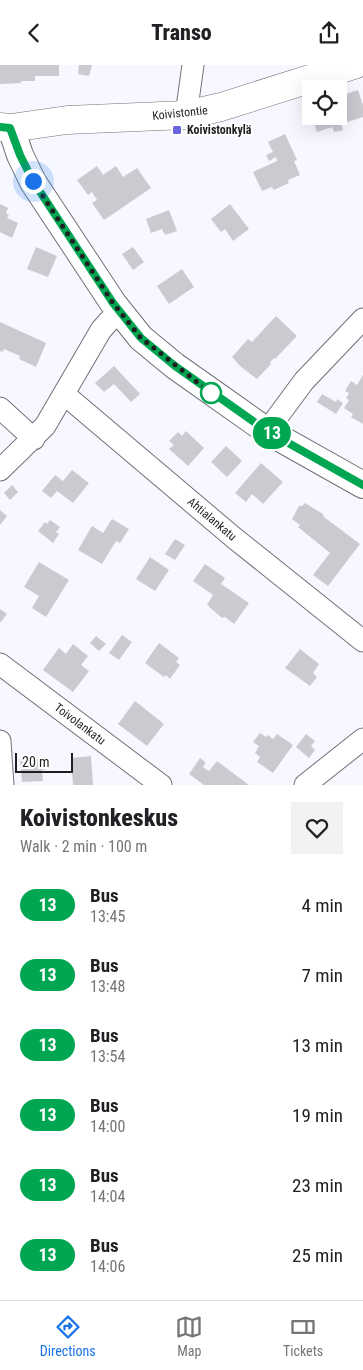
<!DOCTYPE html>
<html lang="en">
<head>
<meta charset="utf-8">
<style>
	body { margin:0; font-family:"Roboto Condensed",sans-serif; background:#f2f2f2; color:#202124; height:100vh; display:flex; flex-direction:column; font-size:19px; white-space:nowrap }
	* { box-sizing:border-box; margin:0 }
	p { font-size:16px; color:#757577 }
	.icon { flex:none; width:28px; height:28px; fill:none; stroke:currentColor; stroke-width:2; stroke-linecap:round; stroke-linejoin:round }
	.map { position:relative; height:720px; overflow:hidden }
	.panel { display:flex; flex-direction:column; background:#fff; flex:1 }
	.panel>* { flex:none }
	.badge { padding:0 10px; border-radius:16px; font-size:18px; line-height:32px }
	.fabs { position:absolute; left:302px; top:15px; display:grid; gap:10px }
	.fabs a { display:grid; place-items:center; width:45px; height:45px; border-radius:0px; background:#fff; box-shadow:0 5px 20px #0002; font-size:25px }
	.scale { position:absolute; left:15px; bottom:12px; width:58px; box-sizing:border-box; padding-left:5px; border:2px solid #1f1f21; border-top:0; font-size:14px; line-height:18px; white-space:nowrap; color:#1f1f21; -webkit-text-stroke:4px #fff; paint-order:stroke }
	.you { position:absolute; width:25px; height:25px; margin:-12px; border:4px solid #fff; border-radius:50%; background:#1a73e8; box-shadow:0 0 0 8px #1a73e833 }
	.map>.badge { position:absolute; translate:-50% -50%; box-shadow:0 0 0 2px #fff }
	.round { display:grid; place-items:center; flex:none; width:52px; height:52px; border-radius:0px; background:#f2f2f2 }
	.summary { display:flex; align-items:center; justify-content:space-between; height:85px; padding:0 20px }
	h1 { font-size:24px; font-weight:800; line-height:38px }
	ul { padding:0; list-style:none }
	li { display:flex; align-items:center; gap:15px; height:70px; padding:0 20px }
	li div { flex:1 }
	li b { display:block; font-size:19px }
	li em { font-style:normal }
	li .badge { min-width:55px; font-weight:700; text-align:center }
	header { display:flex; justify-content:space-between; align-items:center; height:65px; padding:0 20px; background:#fff; font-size:22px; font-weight:800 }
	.tab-bar { display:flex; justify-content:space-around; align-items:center; height:70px; border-top:1px solid #e0e0e0; background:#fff; font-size:14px; color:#757577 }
	.tab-bar a { display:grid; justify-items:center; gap:2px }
	.tab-bar .current { color:#1a73e8 }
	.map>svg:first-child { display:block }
	.building { fill:#cacad1 }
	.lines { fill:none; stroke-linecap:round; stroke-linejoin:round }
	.minor-casing { stroke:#707177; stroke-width:23 }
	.tertiary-casing { stroke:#707177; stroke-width:28 }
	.secondary-casing { stroke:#707177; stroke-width:29 }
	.minor { stroke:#fff; stroke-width:21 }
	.tertiary { stroke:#fff; stroke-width:26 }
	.secondary { stroke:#fff; stroke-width:28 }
	.line-casing { stroke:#fff; stroke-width:11 }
	.line { stroke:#00a651; stroke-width:8 }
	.walk { stroke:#1f1f21; stroke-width:5; stroke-dasharray:0 9 }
	.poi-dot { fill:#6a66e0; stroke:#fff; stroke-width:2 }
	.stop-dot { fill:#fff; stroke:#00a651; stroke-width:2.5 }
	.labels { text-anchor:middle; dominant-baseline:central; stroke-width:4; stroke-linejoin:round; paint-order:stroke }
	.street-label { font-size:12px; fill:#1f1f21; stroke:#fff }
	.poi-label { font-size:12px; font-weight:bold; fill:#1f1f21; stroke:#fff; text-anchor:start }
</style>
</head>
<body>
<header><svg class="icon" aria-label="back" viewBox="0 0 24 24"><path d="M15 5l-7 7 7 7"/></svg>Transo<svg class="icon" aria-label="share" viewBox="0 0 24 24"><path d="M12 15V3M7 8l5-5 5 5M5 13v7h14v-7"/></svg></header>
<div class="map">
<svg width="363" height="720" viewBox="0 0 363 720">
	<rect width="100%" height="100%" fill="#f7f8ff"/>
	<!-- building -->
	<path class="building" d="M0,0H59V11H35V16H21V18L0,19Z
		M79,0H92L89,11L78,9Z
		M358,25L363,40V52L341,59L343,65L334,67L332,62L317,67L312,51H339V31Z
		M285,69L297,95L294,96L300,110L288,115L289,118L274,125L272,122L262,126L253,107L277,96L276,92L269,96L266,90L273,87L268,77Z
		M97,101L103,110L116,101L123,112L137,103L151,123L104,155L92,138L97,135L92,127L88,130L77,115Z
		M0,139L8,143L6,148L9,150L7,153L18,158L12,173L0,167Z
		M230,139L249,164L233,176L225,164L221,167L211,154Z
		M169,145L177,166L165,170L162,164L151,168L146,154Z
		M36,182L57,191L48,212L27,204Z
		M133,182L144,197L133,205L122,189Z
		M182,204L194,222L169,239L157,221Z
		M276,251L297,271L275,294L274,293L270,297L271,299L257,314L240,301L232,292L248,274L252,277Z
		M0,257L46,278L36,302L19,294L20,291L4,284L3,287L0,286Z
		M114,301L140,329L131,337L114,319L104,327L95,318Z
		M363,310V359L351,352L353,349L344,343L349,335L346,333L349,328L345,326L351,316L357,320Z
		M322,329L336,337L337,334L343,338L336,349L317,337Z
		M186,366L204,383L188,401L169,384L174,380L169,376L178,367L182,371Z
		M226,381L242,396L227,412L211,397Z
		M261,398L283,417L263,439L252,429L246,437L235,428Z
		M72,405L89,418L73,438L57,426L51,433L42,426L55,410L63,416Z
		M12,420L18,427L10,435L4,428Z
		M305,438L323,449L324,452L360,479L328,521L313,510L330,488L298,462L300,460L292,454L299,441H302Z
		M0,445L7,451L0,460Z
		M112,454L129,464L120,478L116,476L102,499L78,485L92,461L103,468Z
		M50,455L60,462L56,467L59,469L53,478L38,466L45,457L47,459Z
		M175,474L185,480L175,495L165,489Z
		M150,492L169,505L155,526L136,514Z
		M39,497L69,515L46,552L32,543L39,531L24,522Z
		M205,499L225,513L221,519L249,538L234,559L225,552L222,553L207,540L213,530L193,516Z
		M0,544L7,549L0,558Z
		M122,570L132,577L119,595L109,588Z
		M96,571L106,579L99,586L90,578Z
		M159,578L179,593L176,597L180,600L170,614L166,610L164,612L145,598Z
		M73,579L88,591L81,600L89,606L73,627L43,605L59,583L66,589Z
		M300,584L319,599L313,608L317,612L310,621L285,603Z
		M135,636L164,659L147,681L118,659Z
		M260,668L266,672L268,670L273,674L277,669L293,680L273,708L257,697L260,692L255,688L259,681L253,677Z
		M306,669L315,676L311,681L315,685L309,693L296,682Z
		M91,691L93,720H73L71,693Z
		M48,692V704L42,705L43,716L22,717L20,694Z
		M200,693L206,698L203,702L209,706L217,696L249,720H204L189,709Z"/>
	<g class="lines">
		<defs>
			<path id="minor" d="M186,50L193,0
				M64,329L233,472L363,576
				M0,343L34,374
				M267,366L304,316L363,254
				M0,405L45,361L101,265L109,256L121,248
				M0,599L161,720
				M0,676L3,720
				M305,720L363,674"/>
			<path id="tertiary" d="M11,63L20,90L33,117L113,238L141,273L175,301L267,366L363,420"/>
			<path id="secondary" d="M0,62L11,63L67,55L186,50L221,42L354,0"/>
		</defs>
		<!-- minor casing -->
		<use href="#minor" class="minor-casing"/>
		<!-- tertiary casing -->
		<use href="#tertiary" class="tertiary-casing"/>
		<!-- secondary casing -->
		<use href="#secondary" class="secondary-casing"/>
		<!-- minor -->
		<use href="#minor" class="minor"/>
		<!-- tertiary -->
		<use href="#tertiary" class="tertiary"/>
		<!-- secondary -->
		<use href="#secondary" class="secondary"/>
	</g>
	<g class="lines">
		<defs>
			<path id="line" d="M0,62L10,63L20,90L33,116L113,238L141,273L175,301L267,366L363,420"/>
		</defs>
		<!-- line casing -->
		<use href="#line" class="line-casing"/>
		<!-- line -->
		<use href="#line" class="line"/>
		<!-- walk -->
		<path class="walk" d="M33,116L113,238L141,273L211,328"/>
	</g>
	<!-- markers -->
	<rect class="poi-dot" x="172" y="60" width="10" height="10" rx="2.5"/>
	<circle class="stop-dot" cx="211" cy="328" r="10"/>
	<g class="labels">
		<!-- street labels -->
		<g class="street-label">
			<text transform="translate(180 48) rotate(-6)">Koivistontie</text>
			<text transform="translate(212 454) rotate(40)">Ahtialankatu</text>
			<text transform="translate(80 659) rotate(37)">Toivolankatu</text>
		</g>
		<!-- poi labels -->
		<g class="poi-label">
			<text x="187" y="65">Koivistonkylä</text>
		</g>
	</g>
</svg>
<div class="fabs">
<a><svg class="icon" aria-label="locate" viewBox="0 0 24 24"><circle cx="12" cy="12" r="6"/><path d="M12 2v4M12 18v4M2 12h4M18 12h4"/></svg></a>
</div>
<div class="scale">20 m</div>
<div class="you" style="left:33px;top:116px"></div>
<b class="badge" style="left:272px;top:368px;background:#00a651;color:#fff">13</b>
</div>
<section class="panel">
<div class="summary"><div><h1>Koivistonkeskus</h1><p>Walk · 2 min · 100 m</p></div><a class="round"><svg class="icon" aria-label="heart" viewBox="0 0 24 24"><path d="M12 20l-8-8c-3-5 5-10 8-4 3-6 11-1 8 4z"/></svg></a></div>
<ul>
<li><span class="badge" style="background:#00a651;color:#fff">13</span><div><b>Bus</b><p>13:45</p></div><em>4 min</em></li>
<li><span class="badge" style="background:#00a651;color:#fff">13</span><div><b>Bus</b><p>13:48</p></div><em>7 min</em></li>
<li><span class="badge" style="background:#00a651;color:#fff">13</span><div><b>Bus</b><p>13:54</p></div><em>13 min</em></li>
<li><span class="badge" style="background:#00a651;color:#fff">13</span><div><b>Bus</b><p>14:00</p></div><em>19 min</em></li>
<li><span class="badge" style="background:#00a651;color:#fff">13</span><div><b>Bus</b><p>14:04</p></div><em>23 min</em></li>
<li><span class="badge" style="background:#00a651;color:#fff">13</span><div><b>Bus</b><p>14:06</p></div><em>25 min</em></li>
</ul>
</section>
<nav class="tab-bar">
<a class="current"><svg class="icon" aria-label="directions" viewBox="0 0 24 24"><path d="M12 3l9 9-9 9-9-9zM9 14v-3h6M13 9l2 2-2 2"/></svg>Directions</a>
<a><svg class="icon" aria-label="map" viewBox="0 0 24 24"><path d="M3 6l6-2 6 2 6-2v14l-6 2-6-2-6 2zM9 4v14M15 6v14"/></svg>Map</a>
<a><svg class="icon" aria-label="tickets" viewBox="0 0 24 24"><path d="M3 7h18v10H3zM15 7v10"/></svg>Tickets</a>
</nav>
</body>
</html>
